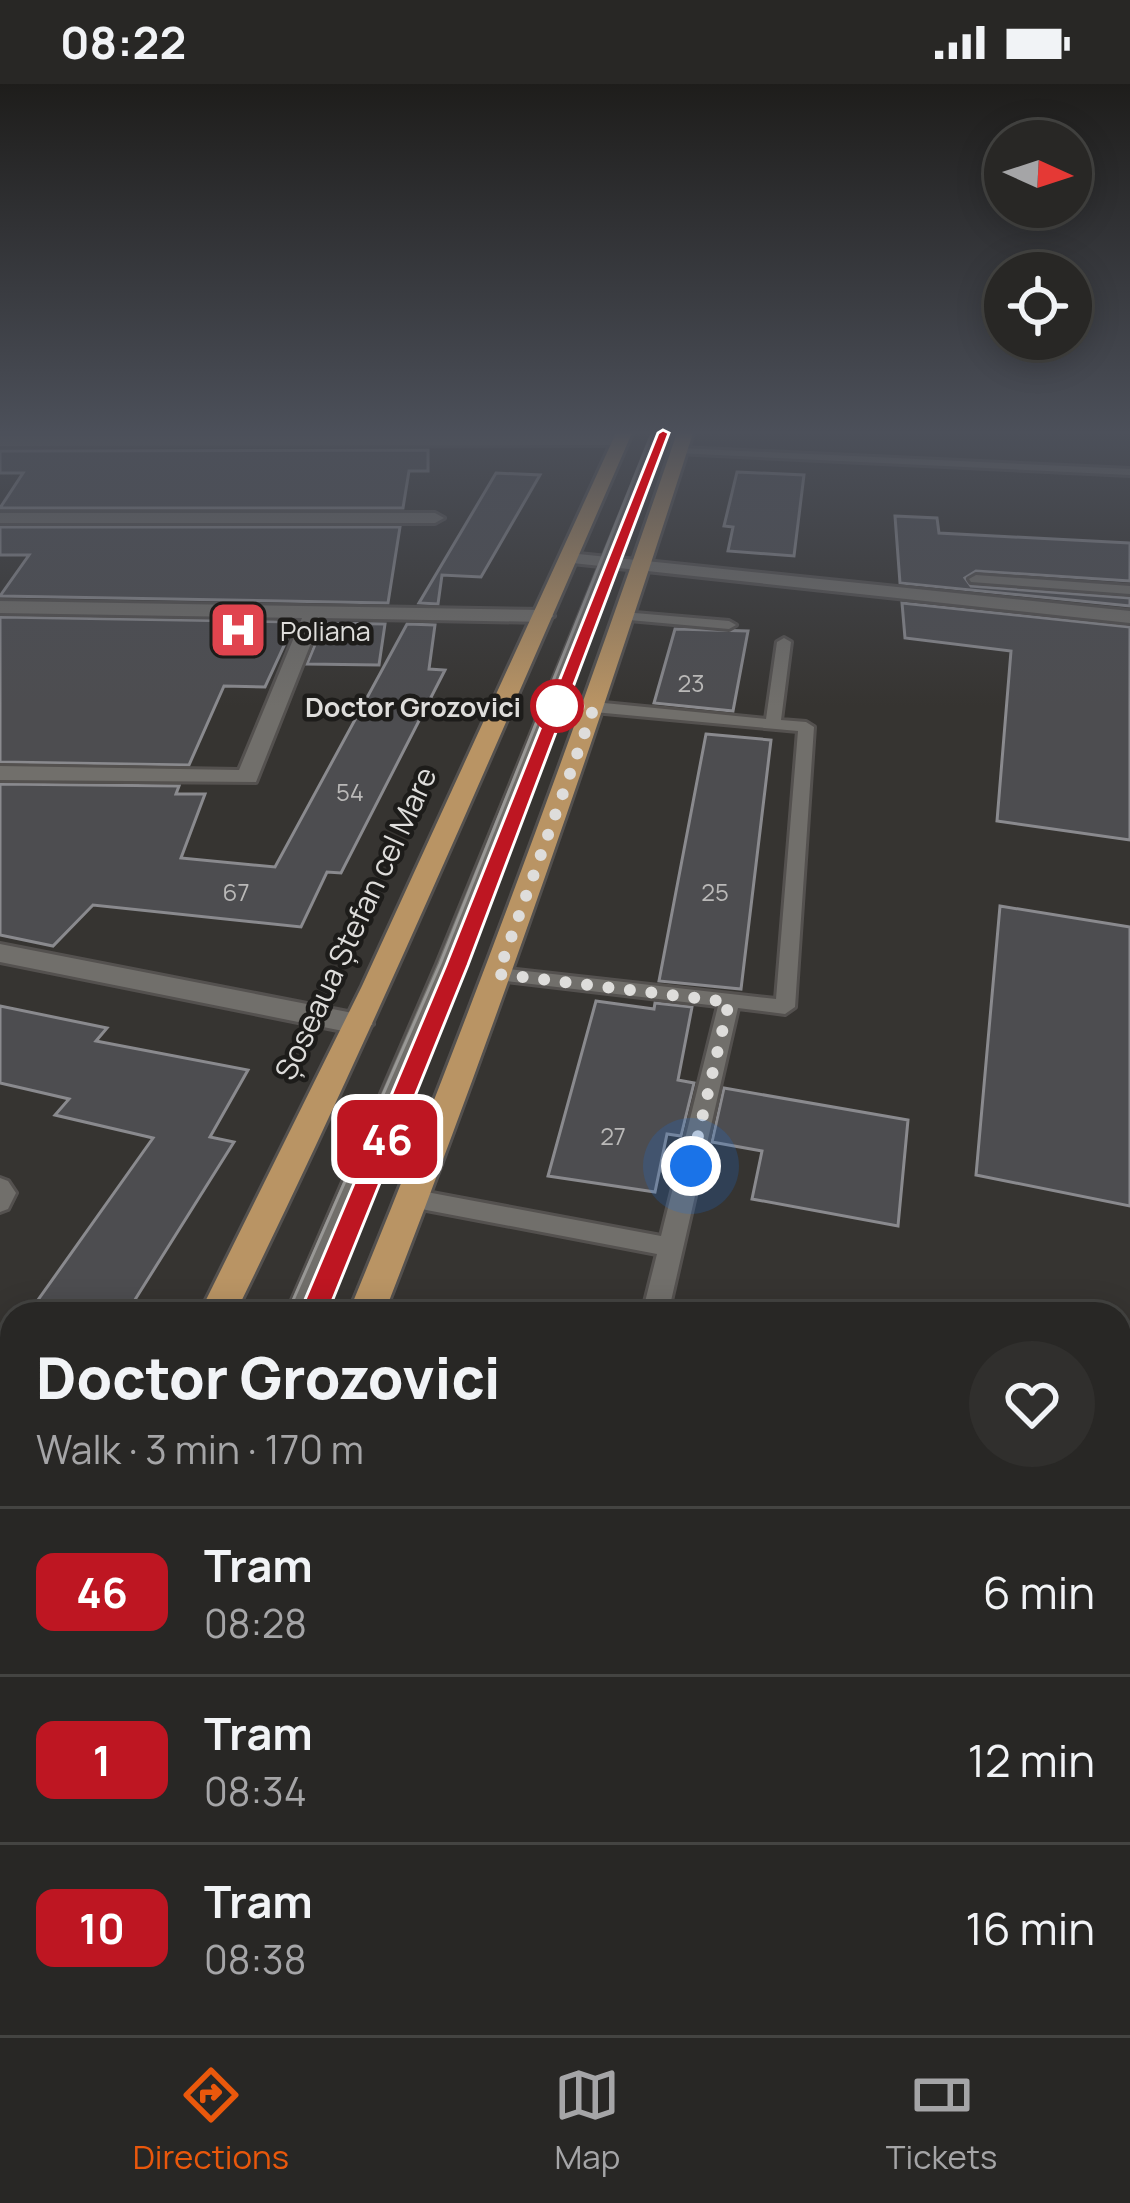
<!DOCTYPE html>
<html lang="en">
<head>
<meta charset="utf-8">
<style>
	body { margin:0; font-family:Manrope,sans-serif; background:#302f2d; color:#f1f3f6; height:100vh; display:flex; flex-direction:column; font-size:45px; white-space:nowrap }
	* { box-sizing:border-box; margin:0 }
	p { font-size:39px; color:#a5a5a7 }
	.icon { flex:none; width:66px; height:66px; fill:none; stroke:currentColor; stroke-width:2; stroke-linecap:round; stroke-linejoin:round }
	.map { position:relative; flex:1; overflow:hidden }
	.panel { position:absolute; left:0px; top:1218px; width:1131px; height:735px; display:flex; flex-direction:column; background:#282725; border-radius:36px 36px 0 0; box-shadow:0 6px 30px #0003,0 0 0 3px #444442 }
	.panel>* { flex:none }
	.badge { padding:0 24px; border-radius:18px; font-size:42px; line-height:78px }
	.needle { width:78px; rotate:93deg }
	.fabs { position:absolute; left:984px; top:36px; display:grid; gap:24px }
	.fabs a { display:grid; place-items:center; width:108px; height:108px; border-radius:50%; background:#282725; box-shadow:0 6px 30px #0003,0 0 0 3px #444442; font-size:60px }
	.you { position:absolute; width:60px; height:60px; margin:-30px; border:9px solid #fff; border-radius:50%; background:#1a73e8; box-shadow:0 0 0 18px #1a73e833 }
	.map>.badge { position:absolute; translate:-50% -50%; box-shadow:0 0 0 6px #fff }
	.round { display:grid; place-items:center; flex:none; width:126px; height:126px; border-radius:63px; background:#302f2d }
	.summary { display:flex; align-items:center; justify-content:space-between; height:204px; padding:0 36px }
	h1 { font-size:57px; font-weight:800; line-height:90px }
	ul { padding:0; list-style:none }
	li { display:flex; align-items:center; gap:36px; height:168px; padding:0 36px; border-top:3px solid #444442 }
	li div { flex:1 }
	li b { display:block; font-size:45px }
	li em { font-style:normal }
	li .badge { min-width:132px; font-weight:700; text-align:center }
	.status { display:flex; justify-content:space-between; align-items:center; height:84px; padding:0 60px; background:#282725; direction:ltr }
	.status svg { height:33px; fill:currentColor }
	.menu { display:flex; justify-content:space-around; align-items:center; height:168px; border-top:3px solid #444442; background:#282725; font-size:33px; color:#a5a5a7 }
	.menu a { display:grid; justify-items:center; gap:6px }
	.menu .active { color:#ea580c }
	.map>svg:first-child { display:block }
	.building { fill:#4d4d50; stroke:#8a8a8e; stroke-width:3 }
	.lines { fill:none; stroke-linecap:round; stroke-linejoin:round }
	.lane-casing { stroke:#54514f; stroke-width:6 }
	.street-casing { stroke:#54514f; stroke-width:6 }
	.primary-casing { stroke:#54514f; stroke-width:6 }
	.lane { fill:#716f6b; fill-rule:evenodd }
	.street { fill:#716f6b; fill-rule:evenodd }
	.primary { fill:#b99464; fill-rule:evenodd }
	.tram-far1 { stroke:#999896; stroke-width:3 }
	.tram { stroke:#999896; stroke-width:4.5 }
	.line { fill:#be1622; stroke:#fff; stroke-width:3 }
	.walk { stroke:#dedddb; stroke-width:12; stroke-dasharray:0 21.6 }
	.stop-dot { fill:#fff; stroke:#be1622; stroke-width:6 }
	.labels { text-anchor:middle; dominant-baseline:central; stroke-width:9; stroke-linejoin:round; paint-order:stroke }
	.number-label { font-size:24px; fill:#bab9b8 }
	.far-poi-label { font-size:27px; fill:#dedddb; stroke:#1d1c1a; text-anchor:start }
	.far-stop-label { font-size:27px; font-weight:bold; fill:#dedddb; stroke:#1d1c1a; text-anchor:end }
	.street-label { font-size:30px; fill:#dedddb; stroke:#1d1c1a }
</style>
</head>
<body>
<div class="status"><b>08:22</b><svg viewBox="0 0 49 12"><path d="M0 12V9h3v3zM5 12V6h3v6zM10 12V3h3v9zM15 12V0h3v12zM26 1h20v11H26zM47 4h2v5h-2z"/></svg></div>
<div class="map">
<svg width="1130" height="1951" viewBox="0 0 1130 1951">
	<rect width="100%" height="100%" fill="#363431"/>
	<!-- building -->
	<path class="building" d="M428,366V387H409L403,424H0L23,389H0V367Z
		M737,388L804,391L794,472L728,467L733,443L724,442Z
		M496,389L540,391L481,493L442,491L438,520L419,519Z
		M895,432L937,434L939,449L1130,459V497L976,487L965,494L971,502L1130,514V522L900,499Z
		M0,443H400L388,519L0,512L29,471H0Z
		M902,519L1130,543V756L997,737L1011,567L905,554Z
		M0,533L295,538L265,603L224,602L189,681L0,678Z
		M324,539L385,540L379,581L307,580Z
		M407,540L435,541L429,585L445,586L341,789L327,788L301,843L93,821L53,862L0,851V700L179,702L176,710H205L181,774L275,783Z
		M675,545L748,547L733,627L654,619Z
		M706,650L771,656L741,905L659,897Z
		M1000,822L1130,843V1122L976,1091Z
		M596,917L654,925L655,919L692,923L678,996L694,999L681,1052L667,1050L655,1108L548,1092Z
		M0,922L107,944L96,957L248,986L210,1053L234,1058L126,1230H28L153,1054L55,1031L69,1015L0,999Z
		M724,1004L908,1036L898,1142L752,1115L762,1067L712,1058Z"/>
	<g class="lines">
		<defs>
			<path id="lane" d="M654,349H664L457,880L312,1230H286L437,880Z
				M681,364L1130,385V391L677,369L675,367Z
				M976,491L1130,502V510L971,498L969,495Z
				M623,528L729,537L736,541L729,545L618,535L616,532Z
				M784,554L791,558L781,636L806,638L814,643L795,923L785,930L738,924L668,1230H642L657,1170L416,1124L408,1121L404,1115L408,1109L416,1106L661,1152L718,922L498,896L488,890L498,884L776,915L798,647L594,628L586,623L594,618L766,635L777,558Z
				M0,1094L8,1097L16,1109L8,1125L0,1128Z
				M12,1787V1837L0,1841V1792Z
				M437,1941H473L471,1951H433Z"/>
			<path id="street" d="M0,352L621,351L629,356L621,361L0,362Z
				M0,429H435L444,434L435,439H0Z
				M569,469L1130,527V539L563,478V470Z
				M0,517L544,526L554,532L544,538L321,534L256,698L0,696V682L239,686L302,534L0,529Z
				M0,860L358,930L373,940L358,950L0,878Z"/>
			<path id="primary" d="M616,349H632C503,644 377,941 235,1230H199L362,902Z
				M677,349H693C598,646 497,940 384,1230H348C468,940 575,646 677,349Z
				M12,1568V1626L0,1631V1573Z
				M12,1927V1941H59L55,1951H2Z"/>
		</defs>
		<!-- lane casing -->
		<use href="#lane" class="lane-casing"/>
		<!-- street casing -->
		<use href="#street" class="street-casing"/>
		<!-- primary casing -->
		<use href="#primary" class="primary-casing"/>
		<!-- lane -->
		<use href="#lane" class="lane"/>
		<!-- street -->
		<use href="#street" class="street"/>
		<!-- primary -->
		<use href="#primary" class="primary"/>
		<!-- tram-far1 -->
		<path class="tram-far1" d="M287,1230L440,880L652,349
			M313,1230L449,903"/>
		<!-- tram -->
		<path class="tram" d="M0,1794L12,1773
			M0,1848L12,1827"/>
	</g>
	<!-- sky -->
	<linearGradient id="sky" x2="0" y2="1"><stop stop-color="#1e1d1b"/><stop offset="0.56" stop-color="#4c505a"/><stop offset="1" stop-color="#4c505a" stop-opacity="0"/></linearGradient>
	<rect width="1130" height="622" fill="url(#sky)"/>
	<!-- line -->
	<path class="line" d="M663,346L669,349L468,881L327,1230L323,1238H303L299,1230L446,881L658,349Z"/>
	<g class="lines">
		<!-- walk -->
		<path class="walk" d="M557,622L594,623L498,890L729,918L691,1082"/>
	</g>
	<!-- icons -->
	<defs>
		<symbol id="hospital-square" viewBox="-11 -11 22 22"><rect x="-9" y="-9" width="18" height="18" rx="4" fill="#e0444e" stroke="#1d1c1a"/><path d="M-5-5h3v3.5h4V-5h3V5h-3V1.5h-4V5h-3Z" fill="#fff"/></symbol>
	</defs>
	<g fill-rule="evenodd">
		<use href="#hospital-square" x="205" y="513" width="66" height="66"/>
	</g>
	<!-- markers -->
	<circle class="stop-dot" cx="557" cy="622" r="24"/>
	<g class="labels">
		<!-- number labels -->
		<g class="number-label">
			<text x="691" y="598">23</text>
			<text x="350" y="707">54</text>
			<text x="236" y="807">67</text>
			<text x="715" y="807">25</text>
			<text x="613" y="1051">27</text>
		</g>
		<!-- far-poi labels -->
		<g class="far-poi-label">
			<text x="280" y="546">Poliana</text>
		</g>
		<!-- far-stop labels -->
		<g class="far-stop-label">
			<text x="521" y="622">Doctor Grozovici</text>
		</g>
		<!-- street labels -->
		<g class="street-label">
			<text transform="translate(355 839) rotate(-65)">Șoseaua Ștefan cel Mare</text>
		</g>
	</g>
</svg>
<div class="fabs">
<a><svg class="needle" viewBox="-14 -14 28 28"><path d="M0-13l5 13h-10z" fill="#e53935"/><path d="M0 13l5-13h-10z" fill="#a5a5a7"/></svg></a>
<a><svg class="icon" aria-label="locate" viewBox="0 0 24 24"><circle cx="12" cy="12" r="6"/><path d="M12 2v4M12 18v4M2 12h4M18 12h4"/></svg></a>
</div>
<div class="you" style="left:691px;top:1082px"></div>
<b class="badge" style="left:387px;top:1055px;background:#be1622;color:#fff">46</b>
<section class="panel">
<div class="summary"><div><h1>Doctor Grozovici</h1><p>Walk · 3 min · 170 m</p></div><a class="round"><svg class="icon" aria-label="heart" viewBox="0 0 24 24"><path d="M12 20l-8-8c-3-5 5-10 8-4 3-6 11-1 8 4z"/></svg></a></div>
<ul>
<li><span class="badge" style="background:#be1622;color:#fff">46</span><div><b>Tram</b><p>08:28</p></div><em>6 min</em></li>
<li><span class="badge" style="background:#be1622;color:#fff">1</span><div><b>Tram</b><p>08:34</p></div><em>12 min</em></li>
<li><span class="badge" style="background:#be1622;color:#fff">10</span><div><b>Tram</b><p>08:38</p></div><em>16 min</em></li>
</ul>
</section>
</div>
<nav class="menu">
<a class="active"><svg class="icon" aria-label="directions" viewBox="0 0 24 24"><path d="M12 3l9 9-9 9-9-9zM9 14v-3h6M13 9l2 2-2 2"/></svg>Directions</a>
<a><svg class="icon" aria-label="map" viewBox="0 0 24 24"><path d="M3 6l6-2 6 2 6-2v14l-6 2-6-2-6 2zM9 4v14M15 6v14"/></svg>Map</a>
<a><svg class="icon" aria-label="tickets" viewBox="0 0 24 24"><path d="M3 7h18v10H3zM15 7v10"/></svg>Tickets</a>
</nav>
</body>
</html>
